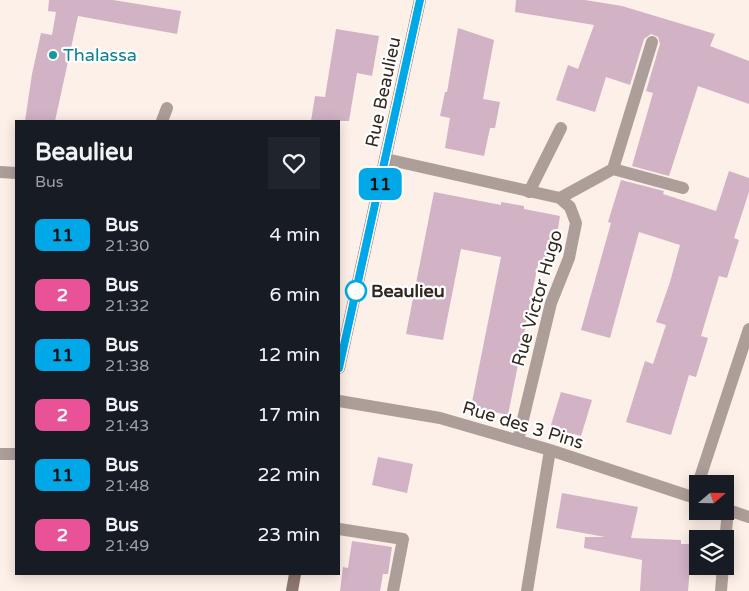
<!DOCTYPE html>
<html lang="fr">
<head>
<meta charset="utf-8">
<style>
	body { margin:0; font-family:"Varela Round",sans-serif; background:#20242c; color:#f1f3f6; height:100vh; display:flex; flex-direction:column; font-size:19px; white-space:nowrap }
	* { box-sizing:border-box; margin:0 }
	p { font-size:16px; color:#9ea1a6 }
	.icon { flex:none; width:28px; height:28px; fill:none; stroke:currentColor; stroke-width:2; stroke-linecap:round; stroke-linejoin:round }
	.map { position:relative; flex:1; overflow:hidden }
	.panel { position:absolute; left:15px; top:120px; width:325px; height:455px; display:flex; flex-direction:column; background:#171b24; border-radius:0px; box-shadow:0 2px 12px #0003 }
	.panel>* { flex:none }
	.badge { padding:0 10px; border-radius:8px; font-size:18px; line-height:32px }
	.needle { width:32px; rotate:70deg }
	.controls { position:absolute; left:689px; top:475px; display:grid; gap:10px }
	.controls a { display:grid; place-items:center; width:45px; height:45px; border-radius:0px; background:#171b24; box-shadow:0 2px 12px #0003; font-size:25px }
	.map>.badge { position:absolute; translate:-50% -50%; box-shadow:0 0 0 2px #fff }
	.round { display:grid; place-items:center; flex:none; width:52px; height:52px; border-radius:0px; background:#20242c }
	.overview { display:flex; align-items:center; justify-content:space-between; height:85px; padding:0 20px }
	h1 { font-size:24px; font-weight:700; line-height:38px }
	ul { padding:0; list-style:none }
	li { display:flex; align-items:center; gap:15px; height:60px; padding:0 20px }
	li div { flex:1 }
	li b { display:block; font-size:19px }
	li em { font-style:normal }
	li .badge { min-width:55px; font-weight:700; text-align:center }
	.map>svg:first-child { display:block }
	.building { fill:#d2b2c5 }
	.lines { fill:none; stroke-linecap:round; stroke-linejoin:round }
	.lane { stroke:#ae9e9a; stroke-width:12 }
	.street { stroke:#ae9e9a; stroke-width:12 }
	.secondary { stroke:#8c7670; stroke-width:12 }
	.line-casing { stroke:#fff; stroke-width:11 }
	.line { stroke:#00a8e7; stroke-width:8 }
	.culture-dot { fill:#0f9aa8; stroke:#fff; stroke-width:2 }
	.stop-dot { fill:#fff; stroke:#00a8e7; stroke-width:2.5 }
	.labels { text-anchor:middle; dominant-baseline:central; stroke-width:4.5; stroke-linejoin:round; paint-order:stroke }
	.culture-label { font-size:18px; fill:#0d838f; stroke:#fff; text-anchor:start }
	.street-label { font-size:18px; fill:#332820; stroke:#fff }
	.stop-label { font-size:18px; font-weight:bold; fill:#332820; stroke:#fff; text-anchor:start }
</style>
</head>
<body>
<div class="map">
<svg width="749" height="591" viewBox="0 0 749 591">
	<rect width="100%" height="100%" fill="#fdf0e8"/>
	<!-- building -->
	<path class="building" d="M49,0H113L181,11L177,34L78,16L55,121H25L32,74L41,33L52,35L56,12L48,11Z
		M516,0H585L622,6L715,34L710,46L749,61V104L698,86L669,176L632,166L653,93L646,91L660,44L658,37L651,34L644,39L630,85L606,77L595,112L556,100L568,65L578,69L594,25L515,12Z
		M458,28L494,40L483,99L500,102L495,128H490L484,156L445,148L450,118L440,116L445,92H447Z
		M336,29L379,36L372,76L357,73L349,121H311L315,96L325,97Z
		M729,171L749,178V192L734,238L739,240L727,278L719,276L701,336L708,338L696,377L689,375L671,435L626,422L645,361L653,364L666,325L656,322L670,282L680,245L639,232L610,338L581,330L611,223L608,222L621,180L664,191L663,194L716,211Z
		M434,192L501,205V202L524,206V209L560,216L552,267L538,264L508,415L471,407L501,257L461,249L443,340L406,334Z
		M561,392L592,400L581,436L550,428Z
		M378,457L413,464L407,493L372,485Z
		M562,493L638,507L631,538L681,540V544H692L688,591H640L642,560L584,548L585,537H605L556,528Z
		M352,541L392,547L388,574H383L380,591H340L343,567L348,568Z"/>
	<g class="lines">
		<!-- lane -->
		<path class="lane" d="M162,121L167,108
			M613,169L652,42
			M0,172L16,173
			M529,192L561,128
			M560,198L613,169L683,188
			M339,529L403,539L393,591
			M725,542L728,510
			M721,591L723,566"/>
		<!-- street -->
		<path class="street" d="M386,159L560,198L570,207L576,223L569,258L551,303L518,440
			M339,401L440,418L550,450L698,499
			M0,454H16
			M698,484L749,329
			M725,509L749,517
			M527,591L550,450"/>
		<!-- secondary -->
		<path class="secondary" d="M339,368L420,0
			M292,591L295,574"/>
	</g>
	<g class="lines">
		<defs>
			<path id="line" d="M339,368L420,0"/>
		</defs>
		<!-- line casing -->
		<use href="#line" class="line-casing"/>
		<!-- line -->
		<use href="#line" class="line"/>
	</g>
	<!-- markers -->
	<circle class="culture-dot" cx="53" cy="55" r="5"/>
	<circle class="stop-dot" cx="356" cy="291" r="10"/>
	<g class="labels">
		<!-- culture labels -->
		<g class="culture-label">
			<text x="63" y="55">Thalassa</text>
		</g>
		<!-- street labels -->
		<g class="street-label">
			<text transform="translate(383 92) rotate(-78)">Rue Beaulieu</text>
			<text transform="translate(537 298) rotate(-74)">Rue Victor Hugo</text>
			<text transform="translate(523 425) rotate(17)">Rue des 3 Pins</text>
		</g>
		<!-- stop labels -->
		<g class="stop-label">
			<text x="371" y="291">Beaulieu</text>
		</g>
	</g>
</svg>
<div class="controls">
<a><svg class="needle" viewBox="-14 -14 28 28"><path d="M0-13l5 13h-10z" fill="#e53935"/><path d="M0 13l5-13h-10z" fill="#9ea1a6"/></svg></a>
<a><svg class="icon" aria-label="layers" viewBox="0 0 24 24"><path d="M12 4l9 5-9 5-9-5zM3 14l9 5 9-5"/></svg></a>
</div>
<b class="badge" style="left:380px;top:184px;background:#00a8e7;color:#111">11</b>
<section class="panel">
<div class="overview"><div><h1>Beaulieu</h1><p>Bus</p></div><a class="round"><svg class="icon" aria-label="heart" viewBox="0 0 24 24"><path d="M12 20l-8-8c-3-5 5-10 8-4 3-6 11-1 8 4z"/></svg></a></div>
<ul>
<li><span class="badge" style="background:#00a8e7;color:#111">11</span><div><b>Bus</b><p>21:30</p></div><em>4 min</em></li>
<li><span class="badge" style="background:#ea5297;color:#fff">2</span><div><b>Bus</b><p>21:32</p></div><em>6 min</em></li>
<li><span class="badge" style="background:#00a8e7;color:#111">11</span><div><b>Bus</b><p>21:38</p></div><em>12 min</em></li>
<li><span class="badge" style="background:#ea5297;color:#fff">2</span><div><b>Bus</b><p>21:43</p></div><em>17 min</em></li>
<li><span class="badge" style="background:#00a8e7;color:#111">11</span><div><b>Bus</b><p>21:48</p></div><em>22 min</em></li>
<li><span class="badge" style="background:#ea5297;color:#fff">2</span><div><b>Bus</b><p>21:49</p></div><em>23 min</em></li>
</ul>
</section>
</div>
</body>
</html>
